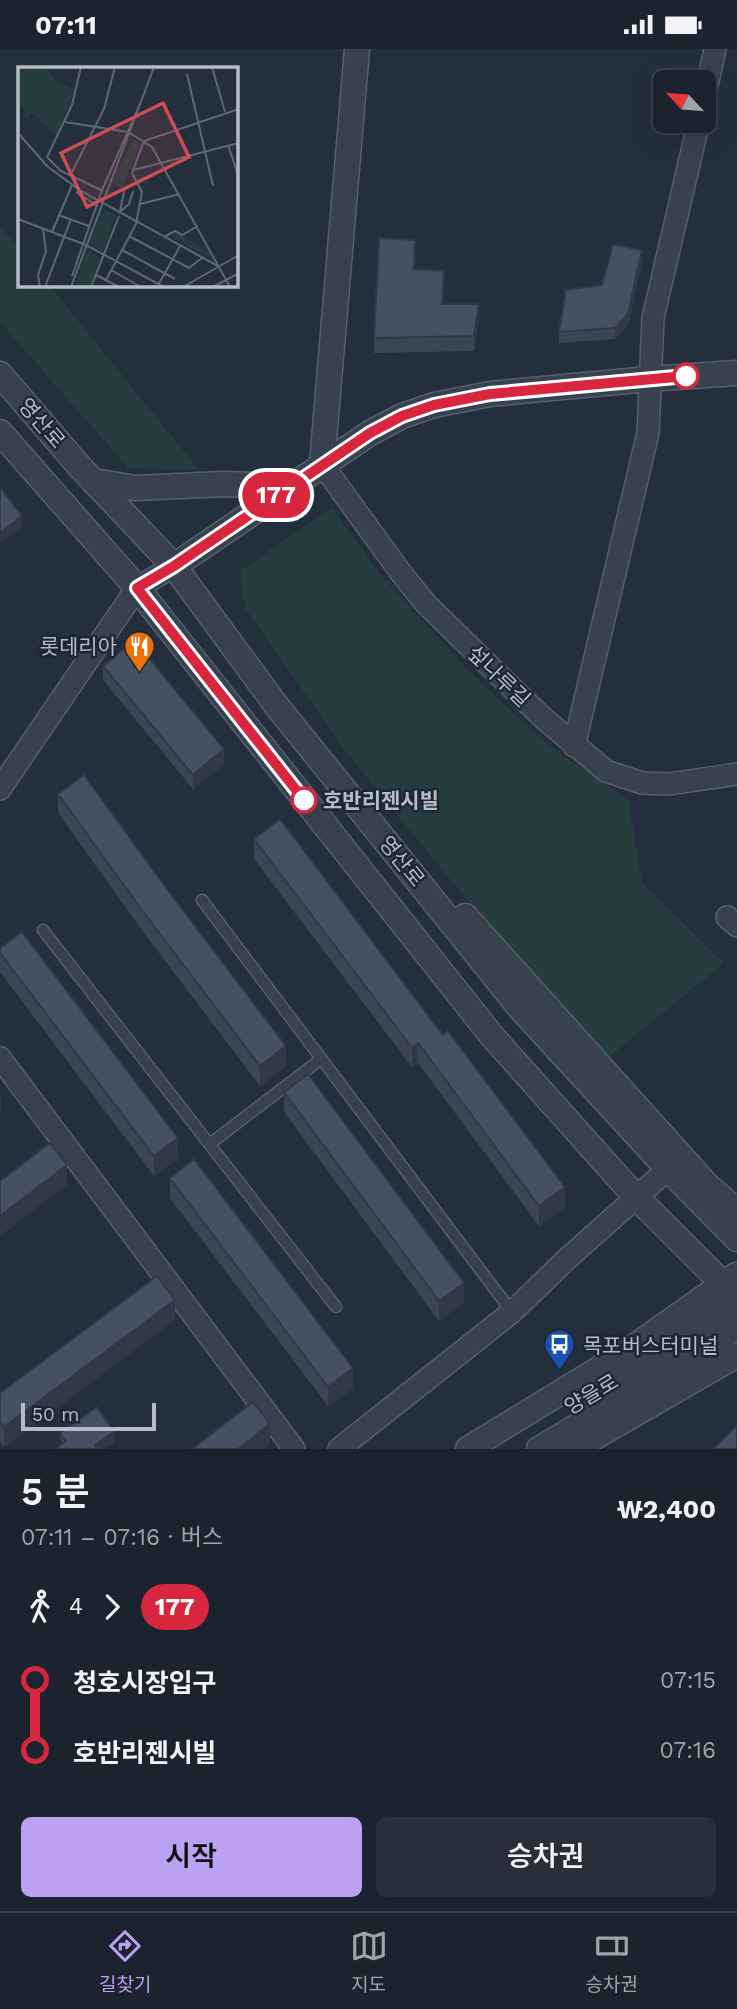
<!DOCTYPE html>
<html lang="ko">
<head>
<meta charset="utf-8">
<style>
	body { margin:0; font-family:"Work Sans","Noto Sans KR",sans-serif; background:#282f3a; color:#f1f3f6; height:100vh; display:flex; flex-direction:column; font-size:26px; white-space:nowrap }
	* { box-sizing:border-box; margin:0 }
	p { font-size:23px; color:#a0a4aa }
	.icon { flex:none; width:38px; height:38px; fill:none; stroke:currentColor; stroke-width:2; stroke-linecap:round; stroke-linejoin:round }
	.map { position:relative; height:1400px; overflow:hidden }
	.panel { display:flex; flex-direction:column; background:#1b232e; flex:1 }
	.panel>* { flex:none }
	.badge { padding:0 14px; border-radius:23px; font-size:24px; line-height:46px }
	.needle { width:46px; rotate:296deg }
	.fabs { position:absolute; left:653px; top:21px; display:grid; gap:14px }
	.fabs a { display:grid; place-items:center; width:63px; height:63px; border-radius:10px; background:#1b232e; box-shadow:0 7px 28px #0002,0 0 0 2px #39404a; font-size:35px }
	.scale { position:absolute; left:21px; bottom:18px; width:135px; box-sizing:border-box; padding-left:7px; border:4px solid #b4bcc9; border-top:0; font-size:19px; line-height:24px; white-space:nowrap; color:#b4bcc9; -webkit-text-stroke:5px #1d2633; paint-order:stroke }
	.map>.badge { position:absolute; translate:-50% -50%; box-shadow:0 0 0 4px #fff }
	.legs { display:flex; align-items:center; gap:10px; height:77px; padding:0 21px; font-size:23px }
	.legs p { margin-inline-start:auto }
	.headline { display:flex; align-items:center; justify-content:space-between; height:119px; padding:0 21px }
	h1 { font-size:38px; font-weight:600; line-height:52px }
	.cta { display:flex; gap:14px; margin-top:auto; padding:14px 21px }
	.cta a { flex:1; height:80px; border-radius:10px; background:#bca0f2; color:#111; font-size:28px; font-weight:600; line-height:80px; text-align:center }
	.cta a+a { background:#282f3a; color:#f1f3f6 }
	ul { padding:0 21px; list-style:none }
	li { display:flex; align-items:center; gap:24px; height:70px; font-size:26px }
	li i { display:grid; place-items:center; width:10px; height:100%; margin:0 9px; background:currentColor }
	li i::after { content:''; width:18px; height:18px; margin:-9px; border:5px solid; border-radius:50%; background:#1b232e }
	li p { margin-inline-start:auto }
	li:first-child i { background:linear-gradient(#0000 50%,currentColor 0) }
	li:last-child i { background:linear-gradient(currentColor 50%,#0000 0) }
	.status { display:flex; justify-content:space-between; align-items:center; height:49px; padding:0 35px; background:#1b232e; direction:ltr }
	.status svg { height:19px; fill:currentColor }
	.dock { display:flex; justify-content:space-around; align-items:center; height:98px; border-top:2px solid #39404a; background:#1b232e; font-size:19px; color:#a0a4aa }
	.dock a { display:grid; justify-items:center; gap:4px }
	.dock .active { color:#bca0f2 }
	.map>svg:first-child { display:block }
	.green { fill:#263c3f }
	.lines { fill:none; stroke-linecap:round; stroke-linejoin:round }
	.service-casing { stroke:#565f6c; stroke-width:13 }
	.minor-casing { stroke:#565f6c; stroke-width:24 }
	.tertiary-casing { stroke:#565f6c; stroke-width:27 }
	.service { stroke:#38414e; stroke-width:10 }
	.minor { stroke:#38414e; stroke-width:21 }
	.tertiary { stroke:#38414e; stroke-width:24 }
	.wall { fill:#3b4654 }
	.shaded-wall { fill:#303945 }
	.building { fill:#455162; stroke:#303945; stroke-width:2 }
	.line-1-casing { stroke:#fff; stroke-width:16 }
	.line-1 { stroke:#d7263d; stroke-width:10 }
	.stop-1-dot { fill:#fff; stroke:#d7263d; stroke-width:3.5 }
	.labels { text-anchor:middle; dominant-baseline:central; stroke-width:5; stroke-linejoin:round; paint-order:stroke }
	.street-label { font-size:21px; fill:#b4bcc9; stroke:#1d2633 }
	.poi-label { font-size:21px; fill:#b4bcc9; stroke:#1d2633; text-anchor:end }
	.stop-label { font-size:21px; font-weight:bold; fill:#b4bcc9; stroke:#1d2633; text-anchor:start }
	.inset-road { fill:none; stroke:#5e6776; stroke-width:2 }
	.view { fill:#ce4d50; fill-opacity:0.15; stroke:#ce4d50; stroke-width:3.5 }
	.inset-edge { fill:none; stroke:#b4bcc9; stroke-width:3.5 }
</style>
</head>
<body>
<div class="status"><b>07:11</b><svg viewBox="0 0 49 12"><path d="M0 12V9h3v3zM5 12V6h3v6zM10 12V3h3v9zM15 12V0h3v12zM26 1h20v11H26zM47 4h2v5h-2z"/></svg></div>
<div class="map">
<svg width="737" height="1400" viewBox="0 0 737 1400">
	<rect width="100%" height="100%" fill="#242f3e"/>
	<!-- green -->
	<path class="green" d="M0,177L19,200V236H49L199,421L128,419L0,273Z
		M332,459L380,525L467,621L547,695L628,751L642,834L724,914L605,1011L443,822L344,700L245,559L240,522Z"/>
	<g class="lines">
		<defs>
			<path id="service" d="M202,851L512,1263
				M43,881L336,1258
				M211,1094L321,1010"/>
			<path id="minor" d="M704,51L715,0
				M322,415L401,524L426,555L543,669L606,722L642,734L669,735L737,725
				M574,697L648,384L653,269L699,72
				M0,740L137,539L174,517
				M727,868L737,877
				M0,1009L294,1400
				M339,1400L512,1263L568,1209L668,1120"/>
			<path id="tertiary" d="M0,325L80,418L174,517L276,656L520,959L668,1120L737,1190
				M0,383L137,539L492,987L635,1147L737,1249
				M322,415L357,0
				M94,432L136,439L223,435L289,437
				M174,517L370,384L402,367L434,356L490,345L648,330L737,324
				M465,867L707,1136L737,1162
				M580,1352L683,1290L737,1253
				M468,1400L628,1302L736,1226
				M539,1400L695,1307L737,1277
				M574,1400L737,1306"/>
		</defs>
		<!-- service casing -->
		<use href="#service" class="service-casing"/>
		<!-- minor casing -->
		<use href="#minor" class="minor-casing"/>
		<!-- tertiary casing -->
		<use href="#tertiary" class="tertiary-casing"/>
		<!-- service -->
		<use href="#service" class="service"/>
		<!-- minor -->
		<use href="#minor" class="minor"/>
		<!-- tertiary -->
		<use href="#tertiary" class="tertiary"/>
	</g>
	<!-- wall -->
	<path class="wall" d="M415,205V220L444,236L443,255L479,269L474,302L374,304V289Z
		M642,212L628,276L615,290L559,294V283L602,236Z
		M103,617L224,715L193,740L103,631Z
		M58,745L286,1017L260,1037L141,880L58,764Z
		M254,790L443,986L565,1158L539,1177L418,1014L412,1018L254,810Z
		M0,899L178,1109L154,1127L0,923Z
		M284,1043L464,1253L439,1272L284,1063Z
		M170,1129L353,1339L328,1357L170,1149Z
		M175,1271L4,1398L0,1393V1344Z
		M60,1384L114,1394L61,1396Z"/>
	<!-- shaded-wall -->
	<path class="shaded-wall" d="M642,201V212L628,276L615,290V279Z
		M479,255V269L474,302V287Z
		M22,467V478L0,495V484Z
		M224,700V715L193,740V726Z
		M418,994V1014L412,1018V999Z
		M286,997V1017L260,1037V1017Z
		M1,1045V1062H0V1046Z
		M178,1089V1109L154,1127V1107Z
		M67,1116V1136L0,1187V1167Z
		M565,1138V1158L539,1177V1157Z
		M464,1234V1253L439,1272V1252Z
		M175,1251V1271L4,1398V1378Z
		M353,1319V1339L328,1357V1338Z
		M270,1375V1395L264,1400H238Z
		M114,1383V1394L105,1400H95V1396Z"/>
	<!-- building -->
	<path class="building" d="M379,189L415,191L414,220L444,222L442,255H479L474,287L374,289Z
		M613,195L642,201L628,265L615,279L559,283L566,241L602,236Z
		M0,438L22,467L0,484Z
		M128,596L140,598L224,700L193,726L103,617Z
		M84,726L167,840L286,997L260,1017L141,860L58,745Z
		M280,770L443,986L448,982L565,1138L539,1157L418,994L412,999L254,790Z
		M22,883L178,1089L154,1107L0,904V899Z
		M308,1025L464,1234L439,1252L284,1043Z
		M50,1094L67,1116L0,1167V1132Z
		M194,1110L353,1319L328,1338L170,1129Z
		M157,1227L175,1251L4,1378L0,1373V1344Z
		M253,1353L270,1375L238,1400H192Z
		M97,1358L114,1383L95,1396L97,1400H55L66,1392L60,1384Z
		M737,1376V1400H713Z"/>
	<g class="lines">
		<defs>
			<path id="line-1" d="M304,751L137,539L174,517L370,384L402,367L434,356L490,345L686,327"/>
		</defs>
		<!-- line-1 casing -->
		<use href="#line-1" class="line-1-casing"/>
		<!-- line-1 -->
		<use href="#line-1" class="line-1"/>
	</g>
	<!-- icons -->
	<defs>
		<symbol id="restaurant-pin" viewBox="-11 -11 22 30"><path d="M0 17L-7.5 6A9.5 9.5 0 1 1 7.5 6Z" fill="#e8710a" stroke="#1d2633"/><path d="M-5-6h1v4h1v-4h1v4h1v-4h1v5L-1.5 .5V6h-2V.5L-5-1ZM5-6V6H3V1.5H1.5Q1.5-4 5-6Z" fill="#fff"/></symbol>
		<symbol id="bus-pin" viewBox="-11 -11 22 30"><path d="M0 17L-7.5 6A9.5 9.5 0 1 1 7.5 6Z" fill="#1a4fb4" stroke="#1d2633"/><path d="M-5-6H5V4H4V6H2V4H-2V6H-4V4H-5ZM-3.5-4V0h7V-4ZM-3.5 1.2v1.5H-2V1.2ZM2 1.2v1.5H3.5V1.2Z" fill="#fff"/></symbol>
	</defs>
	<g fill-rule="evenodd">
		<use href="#restaurant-pin" x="122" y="580" width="35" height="47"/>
		<use href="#bus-pin" x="542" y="1278" width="35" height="47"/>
	</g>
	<!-- markers -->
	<g class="stop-1-dot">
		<circle cx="686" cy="327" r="12"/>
		<circle cx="304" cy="751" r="12"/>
	</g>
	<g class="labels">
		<!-- street labels -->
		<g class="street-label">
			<text transform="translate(42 374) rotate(49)">영산로</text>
			<text transform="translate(499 627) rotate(44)">섶나루길</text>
			<text transform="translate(402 812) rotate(51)">영산로</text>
			<text transform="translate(591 1345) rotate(-31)">양을로</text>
		</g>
		<!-- poi labels -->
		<g class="poi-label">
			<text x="117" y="597">롯데리아</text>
			<text x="583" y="1296" text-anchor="start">목포버스터미널</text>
		</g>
		<!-- stop labels -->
		<g class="stop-label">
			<text x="323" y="751">호반리젠시빌</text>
		</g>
	</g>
	<!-- overview -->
	<g transform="translate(18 18)">
		<rect width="220" height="220" fill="#242f3e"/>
		<path d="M0,0H29L38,14L57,23L38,68L14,46L7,52L6,41L0,38ZM115,72L123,77L104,121L93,116ZM88,144L98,147L85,185L71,177L83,146ZM158,166L190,183L195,193L151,169ZM70,182L82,192L72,220H56Z" fill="#263c3f"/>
		<path class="inset-road" d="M63,0L54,38L29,90L43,104L85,124M194,0L207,45M169,7L195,119M47,55L110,65L134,80L212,220M0,66L30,100L63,124L200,199M210,78L221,111M115,103L221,76M52,109L86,42L97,0M58,125L80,139M122,137L162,127M102,144L107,120M103,144L111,137L115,124M40,148L71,159M0,152L68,178L146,220M34,165L54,118M111,169L171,201L184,191M146,170L157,164L164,168L180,159M104,183L157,212M93,203L123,220M78,208L101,220M54,209L84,123L123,35M88,213L118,157L124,125L114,106L126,74L221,42M22,220L20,208L28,184L25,162M27,220L53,152M53,220L136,0M73,220L101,149M139,220L162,179M165,220L221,188M195,220L221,206"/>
		<path class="view" d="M145,36L171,90L69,140L43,86Z"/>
		<rect width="220" height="220" class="inset-edge"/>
	</g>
</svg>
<div class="fabs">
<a><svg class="needle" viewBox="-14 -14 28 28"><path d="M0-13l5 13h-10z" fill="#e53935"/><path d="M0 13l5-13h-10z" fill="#a0a4aa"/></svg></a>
</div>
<div class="scale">50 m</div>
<b class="badge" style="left:276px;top:446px;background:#d7263d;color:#fff">177</b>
</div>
<section class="panel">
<div class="headline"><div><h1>5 분</h1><p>07:11 – 07:16 · 버스</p></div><b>₩2,400</b></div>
<div class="legs"><svg class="icon" aria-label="walk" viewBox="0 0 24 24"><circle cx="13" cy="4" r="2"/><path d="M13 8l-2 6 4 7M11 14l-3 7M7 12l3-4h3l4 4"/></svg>4<svg class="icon" aria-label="forward" viewBox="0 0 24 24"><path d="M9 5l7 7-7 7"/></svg><b class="badge" style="background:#d7263d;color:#fff">177</b></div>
<ul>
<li><i style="color:#d7263d"></i><b>청호시장입구</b><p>07:15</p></li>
<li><i style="color:#d7263d"></i><b>호반리젠시빌</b><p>07:16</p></li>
</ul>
<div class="cta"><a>시작</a><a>승차권</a></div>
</section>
<nav class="dock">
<a class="active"><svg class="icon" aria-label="directions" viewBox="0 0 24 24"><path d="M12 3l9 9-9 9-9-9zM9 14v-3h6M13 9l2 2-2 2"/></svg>길찾기</a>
<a><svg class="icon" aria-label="map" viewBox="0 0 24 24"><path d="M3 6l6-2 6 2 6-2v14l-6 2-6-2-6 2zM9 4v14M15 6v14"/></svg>지도</a>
<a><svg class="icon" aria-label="tickets" viewBox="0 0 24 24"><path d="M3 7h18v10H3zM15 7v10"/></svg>승차권</a>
</nav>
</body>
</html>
